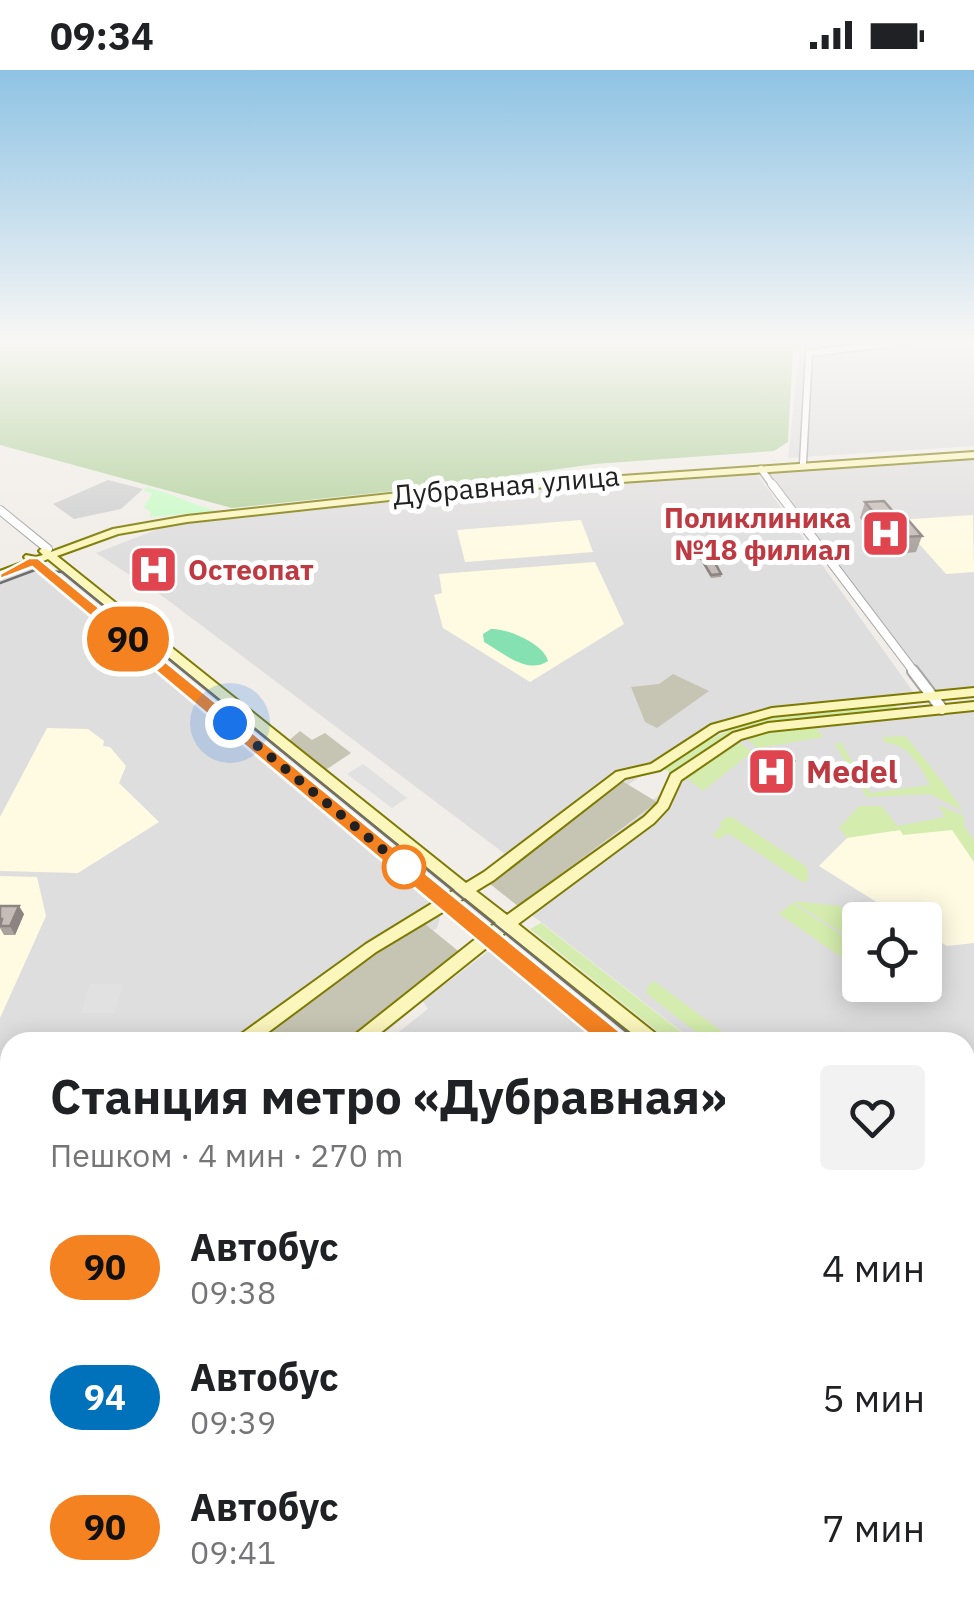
<!DOCTYPE html>
<html lang="ru">
<head>
<meta charset="utf-8">
<style>
	body { margin:0; font-family:"IBM Plex Sans",sans-serif; background:#f2f2f2; color:#202124; height:100vh; display:flex; flex-direction:column; font-size:38px; white-space:nowrap }
	* { box-sizing:border-box; margin:0 }
	p { font-size:32px; color:#757577 }
	.icon { flex:none; width:55px; height:55px; fill:none; stroke:currentColor; stroke-width:2; stroke-linecap:round; stroke-linejoin:round }
	.map { position:relative; flex:1; overflow:hidden }
	.panel { position:absolute; left:0px; top:962px; width:975px; height:582px; display:flex; flex-direction:column; background:#fff; border-radius:30px 30px 0 0; box-shadow:0 5px 25px #0003 }
	.panel>* { flex:none }
	.badge { padding:0 20px; border-radius:32px; font-size:35px; line-height:65px }
	.buttons { position:absolute; left:842px; top:832px; display:grid; gap:20px }
	.buttons a { display:grid; place-items:center; width:100px; height:100px; border-radius:10px; background:#fff; box-shadow:0 5px 25px #0003; font-size:50px }
	.you { position:absolute; width:50px; height:50px; margin:-25px; border:8px solid #fff; border-radius:50%; background:#1a73e8; box-shadow:0 0 0 15px #1a73e833 }
	.map>.badge { position:absolute; translate:-50% -50%; box-shadow:0 0 0 5px #fff }
	.round { display:grid; place-items:center; flex:none; width:105px; height:105px; border-radius:10px; background:#f2f2f2 }
	.head { display:flex; align-items:center; justify-content:space-between; height:170px; padding:0 50px }
	h1 { font-size:48px; font-weight:700; line-height:75px }
	ul { padding:0; list-style:none }
	li { display:flex; align-items:center; gap:30px; height:130px; padding:0 50px }
	li div { flex:1 }
	li b { display:block; font-size:38px }
	li em { font-style:normal }
	li .badge { min-width:110px; font-weight:700; text-align:center }
	.status { display:flex; justify-content:space-between; align-items:center; height:70px; padding:0 50px; background:#fff; direction:ltr }
	.status svg { height:28px; fill:currentColor }
	.map>svg:first-child { display:block }
	.residential { fill:#dfdede; fill-rule:evenodd }
	.education { fill:#fffbe3 }
	.religious { fill:#cfcfcf }
	.construction { fill:#c6c4b2 }
	.grass { fill:#d4ecad }
	.forest { fill:#b2d19c }
	.park { fill:#c8fbc5 }
	.pitch { fill:#85e1b1 }
	.parking { fill:#e1e1e1 }
	.lines { fill:none; stroke-linecap:round; stroke-linejoin:round }
	.street-far2-casing { stroke:#a5a5a5; stroke-width:9 }
	.street-far1-casing { stroke:#a5a5a5; stroke-width:10 }
	.street-casing { stroke:#a5a5a5; stroke-width:14 }
	.secondary-casing { stroke:#7d7a03; stroke-width:4 }
	.street-far2 { stroke:#fff; stroke-width:6 }
	.street-far1 { stroke:#fff; stroke-width:8 }
	.street { stroke:#fff; stroke-width:10 }
	.secondary { fill:#fbf6bc; fill-rule:evenodd }
	.tram-far1 { stroke:#6f6f6f; stroke-width:2.5 }
	.tram { stroke:#6f6f6f; stroke-width:4 }
	.wall { fill:#aaa29d }
	.shaded-wall { fill:#8b8480 }
	.building { fill:#c6bcb7; stroke:#8b8480; stroke-width:2.5 }
	.line { fill:#f58220; stroke:#fff; stroke-width:2.5 }
	.walk { stroke:#212121; stroke-width:10; stroke-dasharray:0 18 }
	.stop-dot { fill:#fff; stroke:#f58220; stroke-width:5 }
	.labels { text-anchor:middle; dominant-baseline:central; stroke-width:10; stroke-linejoin:round; paint-order:stroke }
	.far-street-label { font-size:28px; fill:#212121; stroke:#fff }
	.far-health-label { font-size:28px; font-weight:bold; fill:#be3a42; stroke:#fff; text-anchor:end }
	.health-label { font-size:32px; font-weight:bold; fill:#be3a42; stroke:#fff; text-anchor:start }
</style>
</head>
<body>
<div class="status"><b>09:34</b><svg viewBox="0 0 49 12"><path d="M0 12V9h3v3zM5 12V6h3v6zM10 12V3h3v9zM15 12V0h3v12zM26 1h20v11H26zM47 4h2v5h-2z"/></svg></div>
<div class="map">
<svg width="974" height="1544" viewBox="0 0 974 1544">
	<rect width="100%" height="100%" fill="#f1ede8"/>
	<!-- residential -->
	<path class="residential" d="M874,270H974V376L788,388L799,280Z
		M974,389V619L941,623L932,620L770,403Z
		M757,404L914,623L762,641L712,656L517,793L165,528L96,483L179,451L407,427Z
		M28,496L436,838L440,848L437,858L278,972H10V1166L0,1173V505Z
		M974,638V1159L965,1155V972H695L515,832L720,680L745,667L770,660ZM860,850H925V915H860Z
		M490,880L596,972H386L428,939L423,931Z
		M10,1270V1535H965V1293L974,1301V1544H0V1278Z"/>
	<!-- education -->
	<path class="education" d="M973,445L974,502L946,504L898,450Z
		M581,450L593,482L465,492L457,460Z
		M595,492L624,554L530,612L443,558L434,525L442,523L439,504Z
		M47,658L88,659L104,671L103,676L110,677L126,696L119,713L159,752L78,803L0,801V747Z
		M961,754L974,773V873L947,876L925,863V850H905L819,796L850,765Z
		M0,806L37,807L46,846L0,948Z"/>
	<!-- religious -->
	<path class="religious" d="M108,410L143,419L121,439L74,449L53,434Z"/>
	<!-- construction -->
	<path class="construction" d="M673,604L709,621L657,658L645,652L631,617L659,614Z
		M300,661L312,670L325,663L351,683L327,699H318L286,673Z
		M622,711L657,732L518,836L490,814Z
		M420,850L462,884L355,972H247Z"/>
	<!-- grass -->
	<path class="grass" d="M894,633L899,640L784,652L725,669L674,704L663,699C746,638 797,643 894,633Z
		M814,656L824,667L758,678L749,671L750,666Z
		M905,666C926,690 946,715 963,741L930,724L867,727L835,674L841,672L870,723L930,715C920,697 909,674 886,673L882,667Z
		M740,673L752,682L703,721L685,707Z
		M938,735L964,746V756L974,770V792L952,760L903,765L900,760L847,768L839,758L859,736H882L897,756L945,747Z
		M730,746L807,797L808,811L802,812L728,763L719,769L712,765L722,756L719,753Z
		M792,831L839,836L860,854V874Z
		M792,833L860,877V900L779,844Z
		M541,853L694,972H671L530,859Z
		M654,911L736,972H709L647,924V917Z"/>
	<!-- forest -->
	<path class="forest" d="M0,270H863L793,280L788,372L774,381L595,394L422,418L232,438L0,375Z"/>
	<!-- park -->
	<path class="park" d="M147,417C172,424 195,435 216,441L150,447L151,442L144,437L152,424L143,420Z"/>
	<!-- pitch -->
	<path class="pitch" d="M491,559C508,558 545,575 548,591C528,605 503,583 484,572L483,564Z"/>
	<!-- parking -->
	<path class="parking" d="M363,694L407,728L392,738L347,704Z
		M90,914H123L114,943H81Z"/>
	<g class="lines">
		<defs>
			<path id="street-far2" d="M803,393L809,283L911,271
				M761,399L774,417"/>
			<path id="street-far1" d="M772,414L915,603
				M0,440L48,479"/>
			<path id="street" d="M913,601L942,639"/>
			<path id="secondary" d="M974,382V388L445,424L187,452L118,464L57,486L466,813L484,802L616,702L651,694L711,655L772,638L974,618V626L772,646L719,661L660,700L625,708L494,810L476,821L507,845L644,747L658,733L671,704L733,663L768,653L974,632V640L769,661L741,669L681,710L668,738L654,753L518,854L660,967L662,972H643L506,862L500,867L622,967L624,972H605L489,876L369,972H350L352,967L478,867L446,840L376,882L255,972H235L237,967L366,874L436,831L33,495L0,507V501L27,491L24,487L26,485L36,487L43,485L39,481L41,479H47L51,482L113,459L187,446L445,418ZM48,489L455,820L447,824L41,492ZM465,828L496,853L489,858L457,832Z
				M10,1131V1151L0,1156V1136Z
				M965,1201L974,1206V1228L965,1223Z
				M10,1226V1248L0,1253V1231Z
				M965,1270L974,1274V1298L965,1294Z"/>
		</defs>
		<!-- street-far2 casing -->
		<use href="#street-far2" class="street-far2-casing"/>
		<!-- street-far1 casing -->
		<use href="#street-far1" class="street-far1-casing"/>
		<!-- street casing -->
		<use href="#street" class="street-casing"/>
		<!-- secondary casing -->
		<use href="#secondary" class="secondary-casing"/>
		<!-- street-far2 -->
		<use href="#street-far2" class="street-far2"/>
		<!-- street-far1 -->
		<use href="#street-far1" class="street-far1"/>
		<!-- street -->
		<use href="#street" class="street"/>
		<!-- secondary -->
		<use href="#secondary" class="secondary"/>
		<!-- tram-far1 -->
		<path class="tram-far1" d="M0,513L35,500L62,502L639,972"/>
		<!-- tram -->
		<path class="tram" d="M965,1248L974,1256"/>
	</g>
	<!-- wall -->
	<path class="wall" d="M865,432L896,445L922,466L916,482L898,484L884,466L874,467L860,448Z
		M702,490L721,504V507L711,508L702,492Z
		M794,691L791,700L774,715L751,701L754,693Z
		M0,836L24,844L15,865H4L0,858Z"/>
	<!-- shaded-wall -->
	<path class="shaded-wall" d="M794,691L791,700L774,715L777,706Z
		M19,836L24,844L15,865L10,856Z"/>
	<!-- building -->
	<path class="building" d="M884,431L896,445L903,444L922,466L904,467L889,450H880L865,432Z
		M713,489L721,504L711,505L702,490Z
		M771,679L794,691L777,706L754,693Z
		M0,836H19L10,856H0L2,849H0Z"/>
	<!-- sky -->
	<linearGradient id="sky" x2="0" y2="1"><stop stop-color="#8ec3e4"/><stop offset="0.56" stop-color="#f9f7f5"/><stop offset="1" stop-color="#f9f7f5" stop-opacity="0"/></linearGradient>
	<rect width="974" height="486" fill="url(#sky)"/>
	<!-- line -->
	<path class="line" d="M29,488H38L624,965L627,972L624,980H608L32,497L0,509V504Z"/>
	<g class="lines">
		<!-- walk -->
		<path class="walk" d="M230,653L416,807L404,797"/>
	</g>
	<!-- icons -->
	<defs>
		<symbol id="hospital-square" viewBox="-11 -11 22 22"><rect x="-9" y="-9" width="18" height="18" rx="4" fill="#e0444e" stroke="#fff"/><path d="M-5-5h3v3.5h4V-5h3V5h-3V1.5h-4V5h-3Z" fill="#fff"/></symbol>
	</defs>
	<g fill-rule="evenodd">
		<use href="#hospital-square" x="858" y="436" width="55" height="55"/>
		<use href="#hospital-square" x="126" y="472" width="55" height="55"/>
		<use href="#hospital-square" x="744" y="674" width="55" height="55"/>
	</g>
	<!-- markers -->
	<circle class="stop-dot" cx="404" cy="797" r="20"/>
	<g class="labels">
		<!-- far-street labels -->
		<g class="far-street-label">
			<text transform="translate(506 415) rotate(-5)">Дубравная улица</text>
		</g>
		<!-- far-health labels -->
		<g class="far-health-label">
			<text x="851" y="447">Поликлиника<tspan x="851" dy="32">№18 филиал</tspan></text>
			<text x="188" y="499" text-anchor="start">Остеопат</text>
		</g>
		<!-- health labels -->
		<g class="health-label">
			<text x="806" y="701">Medel</text>
		</g>
	</g>
</svg>
<div class="buttons">
<a><svg class="icon" aria-label="locate" viewBox="0 0 24 24"><circle cx="12" cy="12" r="6"/><path d="M12 2v4M12 18v4M2 12h4M18 12h4"/></svg></a>
</div>
<div class="you" style="left:230px;top:653px"></div>
<b class="badge" style="left:128px;top:569px;background:#f58220;color:#111">90</b>
<section class="panel">
<div class="head"><div><h1>Станция метро «Дубравная»</h1><p>Пешком · 4 мин · 270 m</p></div><a class="round"><svg class="icon" aria-label="heart" viewBox="0 0 24 24"><path d="M12 20l-8-8c-3-5 5-10 8-4 3-6 11-1 8 4z"/></svg></a></div>
<ul>
<li><span class="badge" style="background:#f58220;color:#111">90</span><div><b>Автобус</b><p>09:38</p></div><em>4 мин</em></li>
<li><span class="badge" style="background:#0072bc;color:#fff">94</span><div><b>Автобус</b><p>09:39</p></div><em>5 мин</em></li>
<li><span class="badge" style="background:#f58220;color:#111">90</span><div><b>Автобус</b><p>09:41</p></div><em>7 мин</em></li>
</ul>
</section>
</div>
</body>
</html>
